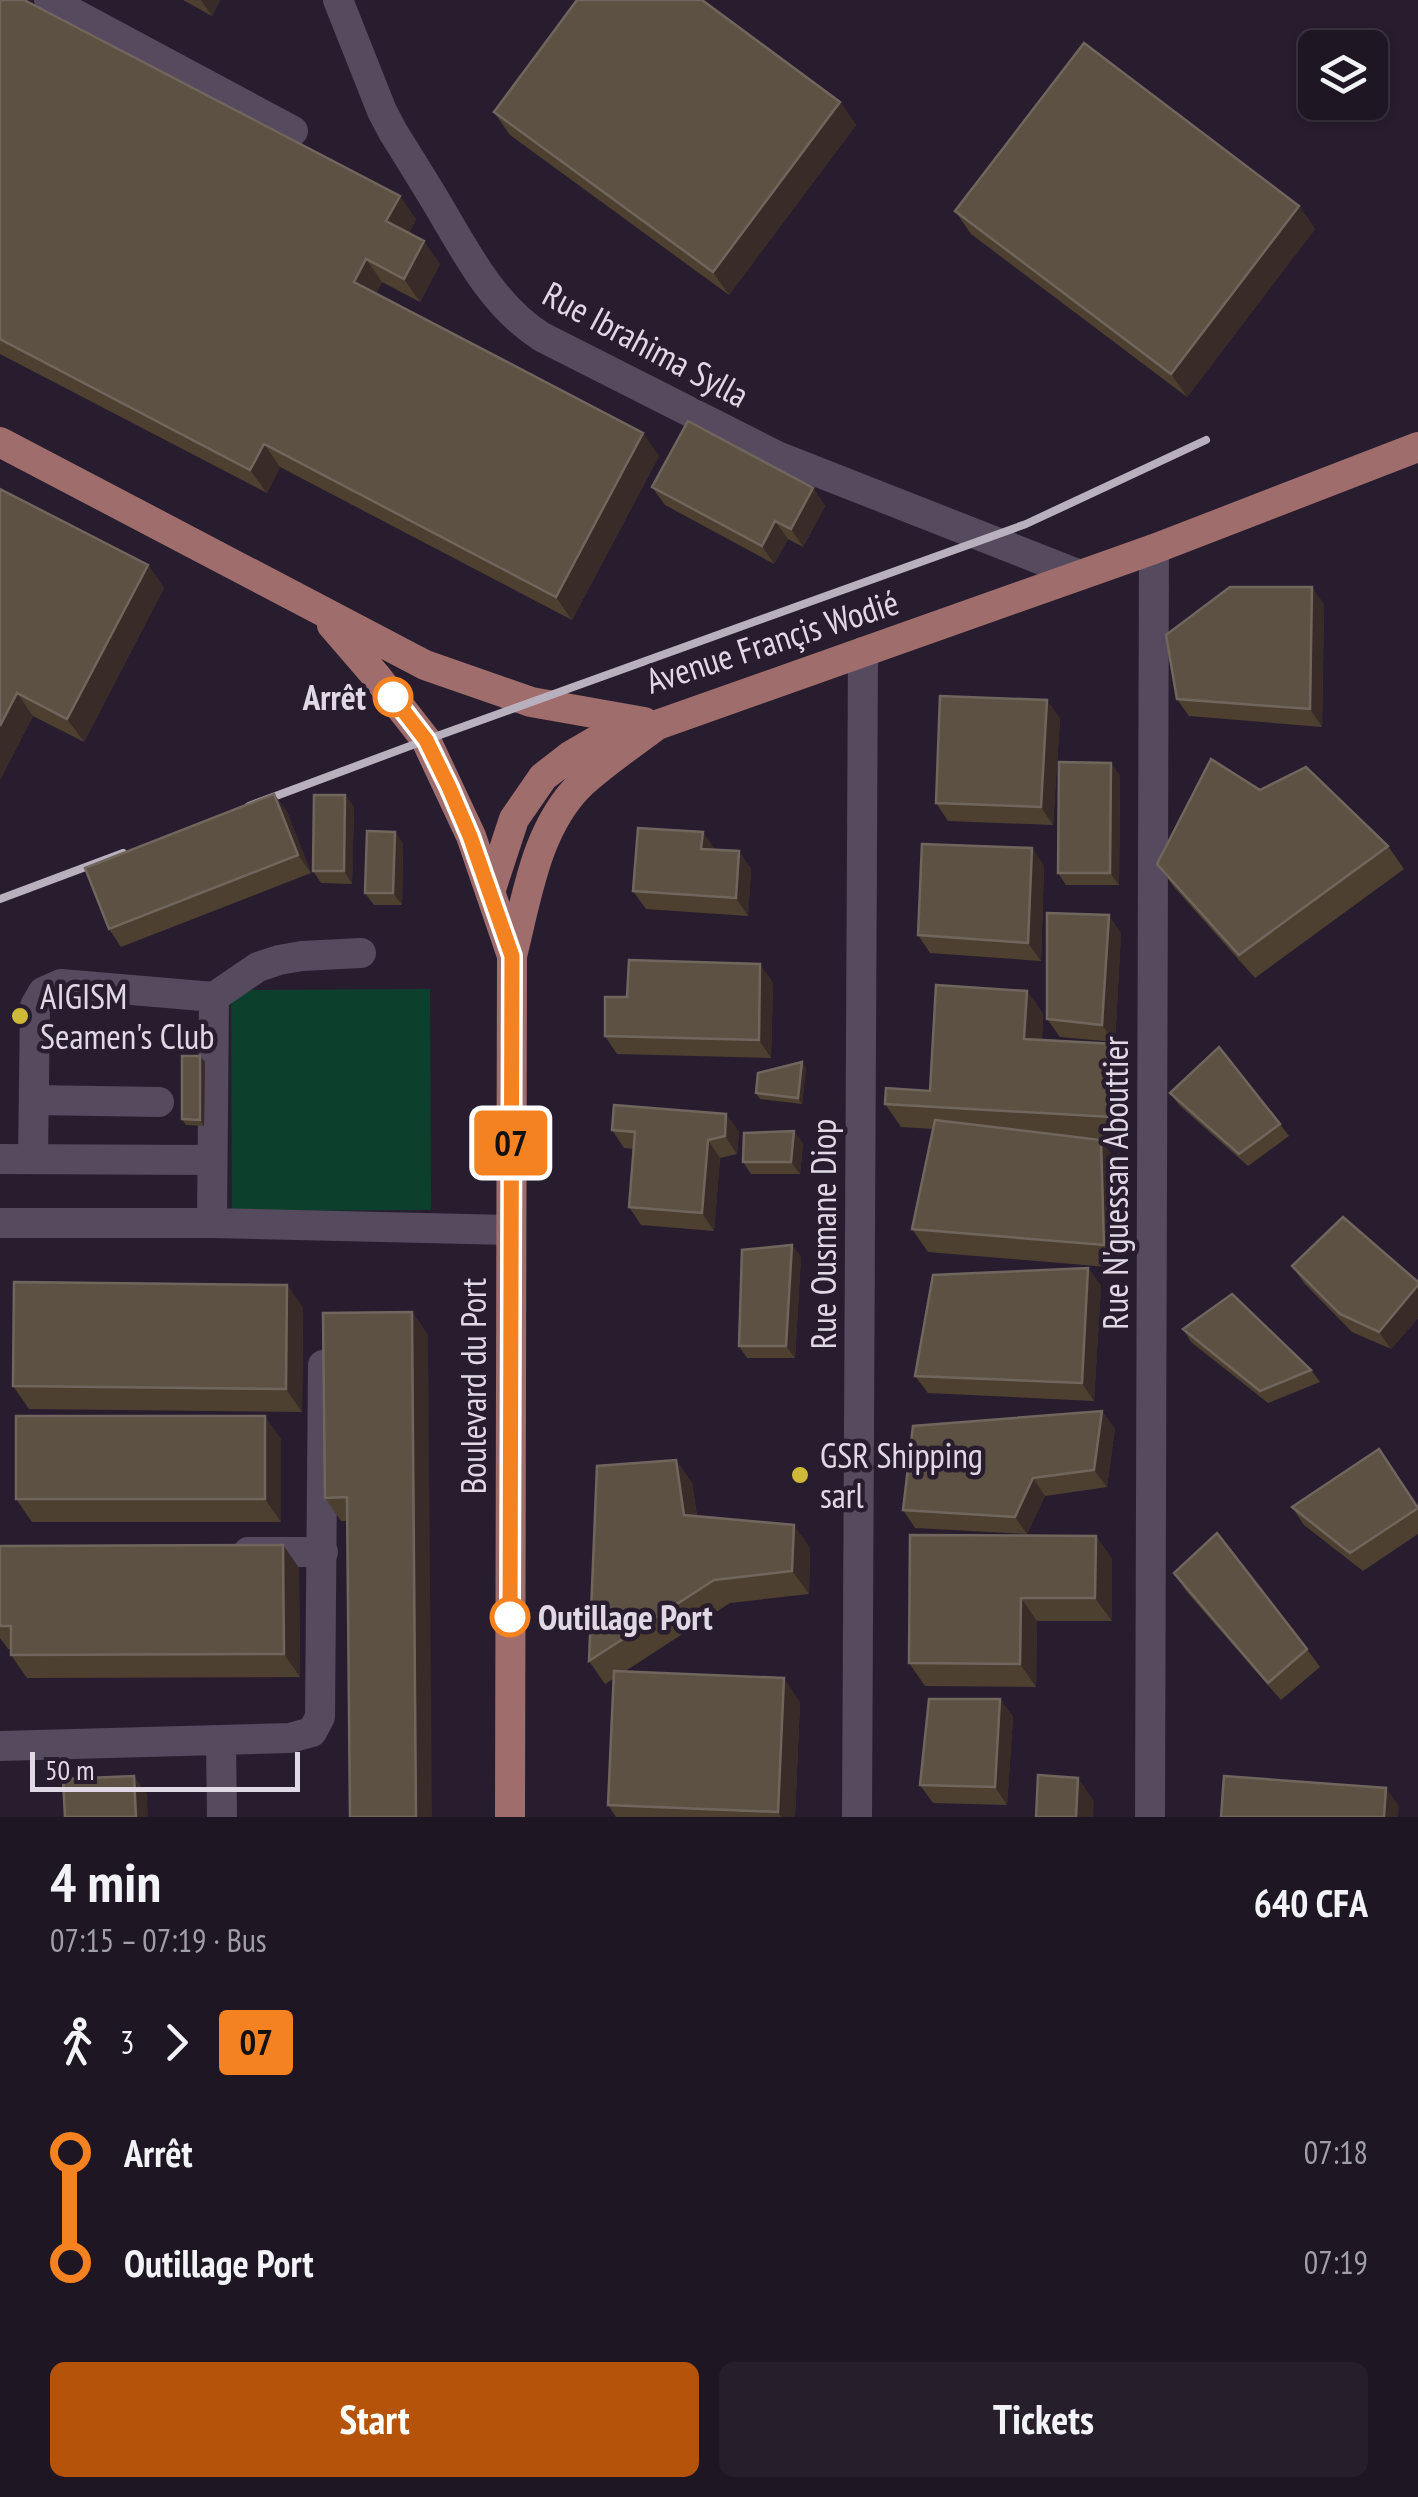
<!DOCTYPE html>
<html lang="en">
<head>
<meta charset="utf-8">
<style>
	body { margin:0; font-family:"PT Sans Narrow",sans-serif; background:#261f2b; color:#f1f3f6; height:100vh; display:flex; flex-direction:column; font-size:38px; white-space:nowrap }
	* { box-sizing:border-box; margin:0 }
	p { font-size:32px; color:#a19fa6 }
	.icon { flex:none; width:55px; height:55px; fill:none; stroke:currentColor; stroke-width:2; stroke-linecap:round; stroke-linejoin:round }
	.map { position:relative; height:1817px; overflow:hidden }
	.panel { display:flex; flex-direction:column; background:#1e1623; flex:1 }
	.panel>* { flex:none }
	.badge { padding:0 20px; border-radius:8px; font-size:35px; line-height:65px }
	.buttons { position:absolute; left:1298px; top:30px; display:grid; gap:20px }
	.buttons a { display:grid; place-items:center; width:90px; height:90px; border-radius:15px; background:#1e1623; box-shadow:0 2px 8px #0004,0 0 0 2px #3c3541; font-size:50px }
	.scale { position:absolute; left:30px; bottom:25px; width:270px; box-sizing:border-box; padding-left:10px; border:5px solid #e0d9e5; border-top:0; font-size:28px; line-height:35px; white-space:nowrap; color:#e0d9e5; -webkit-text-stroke:8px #281d2f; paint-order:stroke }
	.map>.badge { position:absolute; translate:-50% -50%; box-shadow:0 0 0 5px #fff }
	.legs { display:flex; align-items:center; gap:15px; height:110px; padding:0 50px; font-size:32px }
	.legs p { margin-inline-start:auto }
	.headline { display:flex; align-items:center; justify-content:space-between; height:170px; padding:0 50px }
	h1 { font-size:55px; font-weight:800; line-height:75px }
	.button { display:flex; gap:20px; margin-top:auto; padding:20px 50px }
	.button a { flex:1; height:115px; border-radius:15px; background:#b45309; color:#fff; font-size:40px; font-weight:800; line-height:115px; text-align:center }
	.button a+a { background:#261f2b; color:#f1f3f6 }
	ul { padding:0 50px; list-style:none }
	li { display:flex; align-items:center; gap:35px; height:110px; font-size:38px }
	li i { display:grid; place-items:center; width:15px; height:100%; margin:0 12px; background:currentColor }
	li i::after { content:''; width:25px; height:25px; margin:-12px; border:8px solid; border-radius:50%; background:#1e1623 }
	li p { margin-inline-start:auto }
	li:first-child i { background:linear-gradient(#0000 50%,currentColor 0) }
	li:last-child i { background:linear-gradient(currentColor 50%,#0000 0) }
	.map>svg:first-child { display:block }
	.green { fill:#0d402c }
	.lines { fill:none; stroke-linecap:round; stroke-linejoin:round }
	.minor { stroke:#554a5e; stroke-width:30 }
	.major { stroke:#9f6d6b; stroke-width:30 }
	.rail { stroke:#b8b0bd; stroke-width:8 }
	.wall { fill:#4d4031 }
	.shaded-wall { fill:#382b28 }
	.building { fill:#5d5144; stroke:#71665d; stroke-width:2.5 }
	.line-1-casing { stroke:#fff; stroke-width:22 }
	.line-1 { stroke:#f58220; stroke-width:15 }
	.stop-1-dot { fill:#fff; stroke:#f58220; stroke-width:5 }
	.poi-dot { fill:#ceb938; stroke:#281d2f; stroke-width:4 }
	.labels { text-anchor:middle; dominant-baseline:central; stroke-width:9; stroke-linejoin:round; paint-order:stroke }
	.street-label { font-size:35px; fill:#e0d9e5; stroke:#281d2f }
	.stop-label { font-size:35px; font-weight:bold; fill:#e0d9e5; stroke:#281d2f; text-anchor:end }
	.poi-label { font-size:35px; fill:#e0d9e5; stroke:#281d2f; text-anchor:start }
</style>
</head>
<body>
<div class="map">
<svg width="1418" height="1817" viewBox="0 0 1418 1817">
	<rect width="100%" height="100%" fill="#281d2f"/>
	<!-- green -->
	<path class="green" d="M430,989L431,1210L232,1211L231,990Z"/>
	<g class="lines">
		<!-- minor -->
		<path class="minor" d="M49,0L293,131
			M338,0L382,111L393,132C408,156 423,180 438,205C467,254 493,306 542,337L777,456L1080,575
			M34,1100L159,1102
			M0,1159L212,1160
			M33,1159L35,1006L43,992L61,984L214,997L258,967L279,960L302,956L361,953
			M0,1223H212L510,1230
			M212,1223L214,997
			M248,1552H323
			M221,1741L222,1817
			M0,1746L290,1738L312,1732L320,1717L323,1365
			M857,1817L863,652
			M1150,1817L1154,549"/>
		<!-- major -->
		<path class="major" d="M0,442L425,665L531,702L644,722
			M332,625L376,676L426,740L471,836L512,956
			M490,892L514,819L543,777L570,756L601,738L657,725L1154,549L1418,447
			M510,1817L512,956C527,897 536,827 582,783C605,762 632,744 657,725"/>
		<!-- rail -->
		<path class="rail" d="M249,806L426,740L1026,524L1206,440
			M0,899L123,853"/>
	</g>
	<!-- wall -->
	<path class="wall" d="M0,0L416,219L409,233L440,264L420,302L382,282L376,294L659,456L572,620L280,467L267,493L0,354Z
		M183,0H220L212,16Z
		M840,102L856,125L729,295L510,135L494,112Z
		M1299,206L1315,229L1187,397L971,234L955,211Z
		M652,487L813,488L825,506L803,547L788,539L774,564L665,505Z
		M0,489L148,565L164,588L84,742L33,716L0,780Z
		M1312,587L1324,605L1322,727L1189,716L1177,699Z
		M1060,718L1053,825L948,821L936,803Z
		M1120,775L1119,885H1066L1058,873Z
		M1260,790L1388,846L1404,869L1255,978L1174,887L1157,864Z
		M274,794L287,812L311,873L121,947L109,929Z
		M345,795L354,807L352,884L321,883L313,871Z
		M395,832L403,844L402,905H374L365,893Z
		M703,832L715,850L739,851L751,869L748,916L646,909L633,891Z
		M1032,848L1044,866L1041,961L930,953L918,935Z
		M1121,933L1115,1042L1060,1037L1047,1019Z
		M773,982L771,1058L617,1054L605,1036L627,997Z
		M1027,991L1043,1014L1042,1040L1131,1067L1127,1140L1076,1137L1101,1140L1117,1163L1120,1268L928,1252L912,1229L933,1129L901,1127L885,1104L930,1091Z
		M200,1056L205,1062L204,1126L186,1125L182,1119Z
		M806,1068L802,1104L760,1099L756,1093Z
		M1170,1093L1280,1124L1289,1136L1248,1166L1179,1105Z
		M726,1114L739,1132L737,1154L720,1158L714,1231L641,1225L629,1207L634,1149L624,1148L612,1130Z
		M803,1143L800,1174H751L743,1162Z
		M792,1245L801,1257L795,1358H747L739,1346Z
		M1292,1266L1418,1282V1318L1391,1349L1352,1332L1304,1283Z
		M1088,1268L1101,1286L1094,1401L928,1393L915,1376Z
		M287,1285L303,1308L302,1412L29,1409L13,1386Z
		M412,1312L428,1335L347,1521H341L325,1498Z
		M1183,1329L1311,1370L1320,1382L1268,1403L1191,1342Z
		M1115,1428L1107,1487L1045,1496L1027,1534L915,1528L903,1510Z
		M281,1439V1522H32L16,1499Z
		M676,1460L692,1483L697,1516L810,1548L809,1594L730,1603L624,1672L800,1702L795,1817H616L608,1805L613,1679L605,1684L589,1661Z
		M1292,1507H1418V1534L1363,1571L1304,1525Z
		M1096,1536L1112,1559V1621H1037L1036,1687L925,1686L909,1663Z
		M283,1545L299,1568L300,1677L27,1678L11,1655V1649H8L0,1638V1546Z
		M1174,1573L1307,1649L1320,1667L1281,1700L1186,1591Z
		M1000,1699L1013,1717L1007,1805L933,1803L920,1785Z"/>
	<!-- shaded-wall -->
	<path class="shaded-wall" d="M201,0H220L212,16Z
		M840,102L856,125L729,295L713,272Z
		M400,196L416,219L403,244L386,221Z
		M1299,206L1315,229L1187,397L1171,374Z
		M424,241L440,264L420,302L404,279Z
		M366,259L382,282L370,305L354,282Z
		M643,433L659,456L572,620L556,597Z
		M264,444L280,467L267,493L250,470Z
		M813,488L825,506L803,547L791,529Z
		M775,521L788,539L774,564L762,546Z
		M148,565L164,588L84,742L67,719Z
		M1312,587L1324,605L1322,727L1310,709Z
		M17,693L33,716L0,780V726Z
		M1047,700L1060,718L1053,825L1041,807Z
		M1111,763L1120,775L1119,885L1110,873Z
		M274,794L287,812L311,873L298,855Z
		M345,795L354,807L352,884L344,871Z
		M395,832L403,844L402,905L393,893Z
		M703,832L715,850L701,849Z
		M1032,848L1044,866L1041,961L1028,943Z
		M739,851L751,869L748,916L736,898Z
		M1109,915L1121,933L1115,1042L1102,1025Z
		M760,964L773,982L771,1058L759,1040Z
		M1027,991L1043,1014L1041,1062L1024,1039Z
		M1115,1044L1131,1067L1127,1140L1111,1117Z
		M200,1056L205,1062L204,1126L200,1120Z
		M802,1062L806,1068L802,1104L798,1098Z
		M726,1114L739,1132L737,1154L725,1136Z
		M794,1131L803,1143L800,1174L791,1162Z
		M708,1140L720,1158L714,1231L702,1213Z
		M1101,1140L1117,1163L1120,1268L1104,1245Z
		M792,1245L801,1257L795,1358L786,1346Z
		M1088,1268L1101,1286L1094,1401L1082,1383Z
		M287,1285L303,1308L302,1412L286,1389Z
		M1418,1285V1318L1391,1349L1379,1332Z
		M412,1312L428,1335L432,1817H416Z
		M1102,1411L1115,1428L1107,1487L1094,1470Z
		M265,1416L281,1439V1522L265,1499Z
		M676,1460L692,1483L700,1538L684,1515Z
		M1033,1478L1045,1496L1027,1534L1015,1517Z
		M794,1525L810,1548L809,1594L792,1571Z
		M1096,1536L1112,1559V1621L1095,1598Z
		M283,1545L299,1568L300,1677L284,1654Z
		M1021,1598L1037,1621L1036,1687L1020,1664Z
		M784,1678L800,1702L795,1817H781L778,1812Z
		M1000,1699L1013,1717L1007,1805L995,1787Z
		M134,1776L147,1794L148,1817H136Z
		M1078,1778L1094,1801L1093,1817H1076Z
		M1386,1788L1399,1806L1398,1817H1384Z"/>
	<!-- building -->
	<path class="building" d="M0,0H24L400,196L386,221L424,241L404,279L366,259L354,282L643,433L556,597L264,444L250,470L0,339Z
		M577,0H702L840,102L713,272L494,112Z
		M1084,43L1299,206L1171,374L955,211Z
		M688,421L813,488L791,529L775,521L762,546L652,487Z
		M0,489L148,565L67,719L17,693L0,726Z
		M1230,587H1312L1310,709L1177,699L1166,635Z
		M940,696L1047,700L1041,807L936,803Z
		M1211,759L1260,790L1306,767L1388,846L1239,955L1157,864Z
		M1059,762L1111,763L1110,873H1058Z
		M274,794L298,855L109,929L85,868Z
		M314,795H345L344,871H313Z
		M638,828L703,832L701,849L739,851L736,898L633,891Z
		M367,831L395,832L393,893H365Z
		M922,844L1032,848L1028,943L918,935Z
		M1047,913L1109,915L1102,1025L1047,1019Z
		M629,960L760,964L759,1040L605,1036V997H627Z
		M936,985L1027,991L1024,1039L1115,1044L1111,1117L885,1104L886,1088L930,1091Z
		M1219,1047L1280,1124L1239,1154L1170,1093Z
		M182,1056H200V1120L182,1119Z
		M802,1062L798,1098L756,1093L758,1073Z
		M614,1105L726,1114L725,1136L708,1140L702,1213L629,1207L635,1132L612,1130Z
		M935,1120L1101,1140L1104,1245L912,1229Z
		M794,1131L791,1162H743L744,1133Z
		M1343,1217L1418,1282V1285L1379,1332L1340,1314L1292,1266Z
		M792,1245L786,1346H739L742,1250Z
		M1088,1268L1082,1383L915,1376L933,1275Z
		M14,1282L287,1285L286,1389L13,1386Z
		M1232,1294L1311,1370L1260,1391L1183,1329Z
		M412,1312L416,1817H350L347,1497L325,1498L323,1313Z
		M1102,1411L1094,1470L1033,1478L1015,1517L903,1510L913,1426Z
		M16,1416H265V1499H16Z
		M1379,1449L1418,1508L1350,1553L1292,1507Z
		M676,1460L684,1515L794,1525L792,1571L714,1580L589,1661L597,1466Z
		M1217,1533L1307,1649L1268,1683L1174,1573Z
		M910,1535L1096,1536L1095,1598H1021L1020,1664L909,1663Z
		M283,1545L284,1654L11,1655V1626H0V1546Z
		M614,1671L784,1678L778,1812L608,1805Z
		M929,1699H1000L995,1787L920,1785Z
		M1038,1775L1078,1778L1076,1817H1036Z
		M134,1776L136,1817H65L63,1779Z
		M1224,1776L1386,1788L1384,1817H1221Z"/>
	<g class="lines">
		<defs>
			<path id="line-1" d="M393,697L426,740L449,787L470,836L512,956L510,1617"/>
		</defs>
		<!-- line-1 casing -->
		<use href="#line-1" class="line-1-casing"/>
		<!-- line-1 -->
		<use href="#line-1" class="line-1"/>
	</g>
	<!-- markers -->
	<g class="stop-1-dot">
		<circle cx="393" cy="697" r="18"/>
		<circle cx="510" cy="1617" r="18"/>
	</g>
	<g class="poi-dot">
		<circle cx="20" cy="1016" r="10"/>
		<circle cx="800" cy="1475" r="10"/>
	</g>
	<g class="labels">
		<!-- street labels -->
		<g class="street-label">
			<text transform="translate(646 344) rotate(28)">Rue Ibrahima Sylla</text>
			<text transform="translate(772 641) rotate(-18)">Avenue Françis Wodié</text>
			<text transform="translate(1115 1183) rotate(-90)">Rue N'guessan Abouttier</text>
			<text transform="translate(823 1234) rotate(-90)">Rue Ousmane Diop</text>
			<text transform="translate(473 1386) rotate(-90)">Boulevard du Port</text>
		</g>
		<!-- stop labels -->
		<g class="stop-label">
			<text x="366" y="697">Arrêt</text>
			<text x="538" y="1617" text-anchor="start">Outillage Port</text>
		</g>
		<!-- poi labels -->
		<g class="poi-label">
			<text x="40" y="996">AIGISM<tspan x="40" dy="40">Seamen's Club</tspan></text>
			<text x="820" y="1455">GSR Shipping<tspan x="820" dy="40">sarl</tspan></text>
		</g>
	</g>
</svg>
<div class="buttons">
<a><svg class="icon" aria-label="layers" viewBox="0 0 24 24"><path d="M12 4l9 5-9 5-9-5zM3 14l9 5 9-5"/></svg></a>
</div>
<div class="scale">50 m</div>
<b class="badge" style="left:511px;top:1143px;background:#f58220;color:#111">07</b>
</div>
<section class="panel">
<div class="headline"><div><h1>4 min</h1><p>07:15 – 07:19 · Bus</p></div><b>640 CFA</b></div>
<div class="legs"><svg class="icon" aria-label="walk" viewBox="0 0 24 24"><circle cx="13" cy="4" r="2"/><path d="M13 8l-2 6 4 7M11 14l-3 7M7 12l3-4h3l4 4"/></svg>3<svg class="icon" aria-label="forward" viewBox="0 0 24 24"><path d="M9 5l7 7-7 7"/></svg><b class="badge" style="background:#f58220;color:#111">07</b></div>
<ul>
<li><i style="color:#f58220"></i><b>Arrêt</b><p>07:18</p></li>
<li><i style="color:#f58220"></i><b>Outillage Port</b><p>07:19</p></li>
</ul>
<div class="button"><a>Start</a><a>Tickets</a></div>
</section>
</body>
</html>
